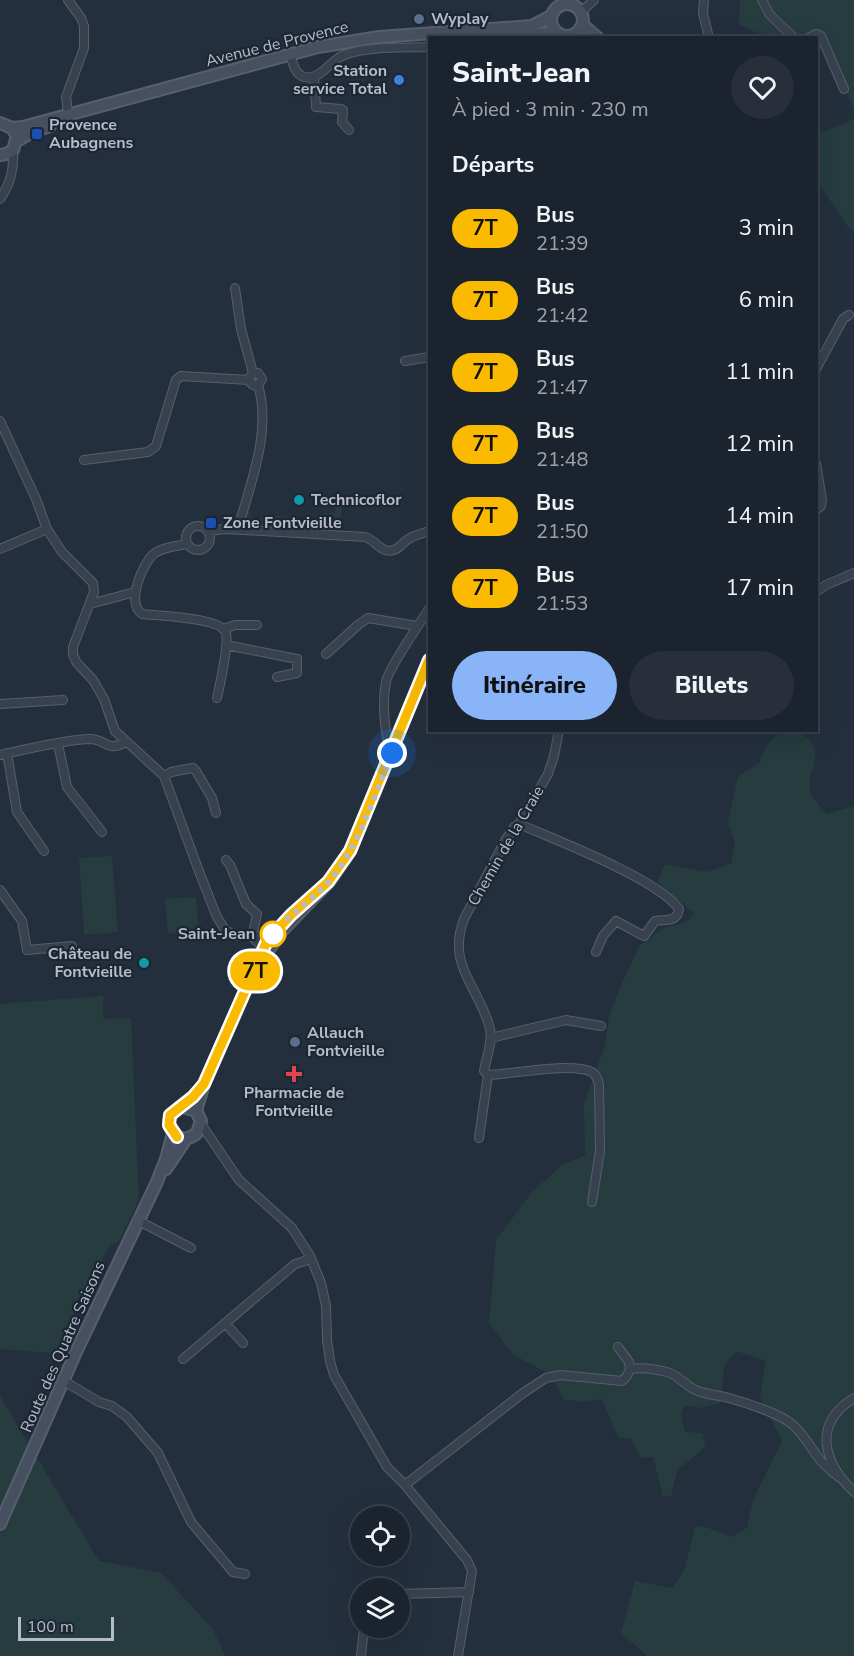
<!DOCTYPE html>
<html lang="fr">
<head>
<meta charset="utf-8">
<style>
	body { margin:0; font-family:"Nunito Sans",sans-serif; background:#282f3a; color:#f1f3f6; height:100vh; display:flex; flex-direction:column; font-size:22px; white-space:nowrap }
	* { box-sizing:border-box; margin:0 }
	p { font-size:20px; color:#a0a4aa }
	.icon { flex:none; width:33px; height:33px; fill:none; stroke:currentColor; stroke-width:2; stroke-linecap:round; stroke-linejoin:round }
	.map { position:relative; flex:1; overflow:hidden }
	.details { position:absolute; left:428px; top:36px; width:390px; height:696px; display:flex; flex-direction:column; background:#1b232e; border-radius:0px; box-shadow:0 6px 24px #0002,0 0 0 2px #39404a }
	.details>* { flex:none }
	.badge { padding:0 12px; border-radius:20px; font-size:21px; line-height:39px }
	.fabs { position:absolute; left:350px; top:1506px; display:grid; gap:12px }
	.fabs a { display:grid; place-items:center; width:60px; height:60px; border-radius:50%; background:#1b232e; box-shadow:0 6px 24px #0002,0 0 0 2px #39404a; font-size:30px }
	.scale { position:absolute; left:18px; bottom:15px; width:96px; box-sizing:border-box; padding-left:6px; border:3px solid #b4bcc9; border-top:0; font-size:16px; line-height:21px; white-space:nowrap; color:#b4bcc9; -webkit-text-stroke:4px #1d2633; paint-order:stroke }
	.you { position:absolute; width:30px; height:30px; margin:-15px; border:4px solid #fff; border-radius:50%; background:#1a73e8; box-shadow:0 0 0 9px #1a73e833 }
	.map>.badge { position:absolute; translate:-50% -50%; box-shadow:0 0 0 3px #fff }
	h2 { padding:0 24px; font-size:22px; line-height:54px }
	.round { display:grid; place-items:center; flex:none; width:63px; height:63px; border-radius:32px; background:#282f3a }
	.overview { display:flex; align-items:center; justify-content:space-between; height:102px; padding:0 24px }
	h1 { font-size:28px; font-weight:800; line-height:45px }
	.cta { display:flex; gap:12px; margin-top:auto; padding:12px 24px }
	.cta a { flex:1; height:69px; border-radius:36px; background:#8ab4f8; color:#111; font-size:24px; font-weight:800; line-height:69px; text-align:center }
	.cta a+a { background:#282f3a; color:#f1f3f6 }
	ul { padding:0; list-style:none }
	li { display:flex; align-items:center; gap:18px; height:72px; padding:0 24px }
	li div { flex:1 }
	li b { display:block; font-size:22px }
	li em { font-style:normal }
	li .badge { min-width:66px; font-weight:700; text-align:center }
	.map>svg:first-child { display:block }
	.green { fill:#263c3f }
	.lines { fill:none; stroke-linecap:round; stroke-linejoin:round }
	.street-casing { stroke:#565f6c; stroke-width:10 }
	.secondary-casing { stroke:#565f6c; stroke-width:14 }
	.street { stroke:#38414e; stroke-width:8 }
	.secondary { stroke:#465061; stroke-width:10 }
	.line-casing { stroke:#fff; stroke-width:14 }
	.line { stroke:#faba00; stroke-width:9 }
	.walk { stroke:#b4bcc9; stroke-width:6; stroke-dasharray:0 10.8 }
	.service-dot { fill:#5c6f8a; stroke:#1d2633; stroke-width:2 }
	.shop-dot { fill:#3f7fe0; stroke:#1d2633; stroke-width:2 }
	.transit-dot { fill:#1a4fb4; stroke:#1d2633; stroke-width:2 }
	.culture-dot { fill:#0f9aa8; stroke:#1d2633; stroke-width:2 }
	.stop-dot { fill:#fff; stroke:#faba00; stroke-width:3 }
	.health-dot { fill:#e0444e; stroke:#1d2633; stroke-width:2 }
	.labels { text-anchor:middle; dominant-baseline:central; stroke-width:4.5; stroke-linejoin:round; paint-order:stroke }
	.poi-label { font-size:16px; font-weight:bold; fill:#b4bcc9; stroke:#1d2633; text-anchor:start }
	.street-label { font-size:16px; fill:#b4bcc9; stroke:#1d2633 }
	.stop-label { font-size:16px; font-weight:bold; fill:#b4bcc9; stroke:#1d2633; text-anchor:end }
</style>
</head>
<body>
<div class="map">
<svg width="854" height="1656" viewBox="0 0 854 1656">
	<rect width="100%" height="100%" fill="#242f3e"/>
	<!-- green -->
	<path class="green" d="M740,0H854V110L825,36L816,40V38L779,37L776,35L757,33L739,24Z
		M854,119V232L847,225L816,180V128L824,132Z
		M336,498H343L339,532L250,526L246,522L248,511L250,512L249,517L261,520L263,515L296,518V520L305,521V518L324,519V513H335Z
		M782,731C796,731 813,735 815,751C817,763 807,777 810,790C812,798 821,808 827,814L854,806V1656H647L621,1633L635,1581L672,1588L684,1571L695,1527L703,1526L731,1537L747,1528L753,1500L782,1441L760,1398L766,1361L736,1351L724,1366L721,1403L701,1408L684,1405L681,1415L685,1432L702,1433L706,1446L677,1471L671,1496L663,1497L653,1457L641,1458L631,1439L618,1437L602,1399L582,1402L563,1399L553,1376L514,1355L489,1324L496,1240L532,1192L561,1166L585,1155L584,1104L605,1045L609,1016L620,987L640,945L665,927L685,923L695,914L657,882L665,864L707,872L731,864L735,843L728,822L738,777L759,763L767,744Z
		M112,856L118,932L84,935L79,858Z
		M196,897L199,928L168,934L165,899Z
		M103,996V1019L131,1018L139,1200L118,1243L111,1244L76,1304L63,1354L0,1349V1004Z
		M0,1396L99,1561L161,1573L213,1629L225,1656H0Z"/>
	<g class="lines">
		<defs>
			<path id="street" d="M68,0L81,18L84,26V48L66,97L69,120
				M704,0L703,13L709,38
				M762,0L770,15L794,38
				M581,12L594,0
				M808,38L816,34L821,36L844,89
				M290,54C293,62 294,74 304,77C321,81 330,60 344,55C366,46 405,48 429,47
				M314,77L316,107L341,109L343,110L342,122L349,130
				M0,199C11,183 14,169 13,150
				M235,288L241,329L253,373
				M405,361L429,357
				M816,369L843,319L849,315
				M0,421L36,499L47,529L62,552L93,583L94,592L73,647V655L77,663L93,680L104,699L115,731L164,776L197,866L216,915L225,930L236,936H258L271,946
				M84,460L148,452L156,446L176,380L181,376L249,380
				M816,463L822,500L821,506L816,510
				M186 538a12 12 0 1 1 24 0a12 12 0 1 1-24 0Z
				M238,529C250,484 272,432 258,385L262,379L258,373H253L250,377V382L253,385H258
				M208,531L226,529L365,537C373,539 377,547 385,550C397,554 402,542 410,538C416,535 423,533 429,531
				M187,544C177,546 163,547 155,553C142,563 126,603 142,614C158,616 221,617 226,633C229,646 220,684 217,698
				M0,549L47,529
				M816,592L826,585L854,573
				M90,604L135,592
				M223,629L235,625H257
				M226,645L297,659V673L277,677
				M326,654L358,625L368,618L417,626
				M0,704L63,700
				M559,730L554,756L548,774L519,824L514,827L506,839L464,919C446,967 480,987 490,1029C493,1042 486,1058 484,1071L488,1075C514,1074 570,1062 592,1072C597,1075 597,1079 599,1084L600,1151L592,1202
				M58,744L67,787L102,832
				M7,753L17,812L44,851
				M392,753C384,734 382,703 386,682C388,669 420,623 429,609
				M0,755C28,749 62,740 90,739C107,739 106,753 126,742
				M164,776L171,772L193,768L196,771L212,798L216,813
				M519,824C556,840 658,879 679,909C677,923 665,919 655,921L644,936L616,921L603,936L596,952
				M226,860L230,865L246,904L257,914L252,937
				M0,890L22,921L27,950L72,946
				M252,937L263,947L269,949
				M491,1038L566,1020L601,1026
				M201,1124L239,1180L292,1228L310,1256L321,1283L326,1306L327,1340L330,1361L334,1375L387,1467L405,1485L467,1560L472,1571L458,1656
				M479,1138L488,1075
				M137,1220L191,1248
				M225,1323L243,1343
				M618,1347L629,1362L630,1369
				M183,1359L295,1264L305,1261L310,1256
				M630,1369C641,1367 655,1369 667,1372C679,1375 686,1387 698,1391C708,1395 719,1395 729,1398C747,1403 781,1414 793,1425C812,1443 815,1461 839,1477
				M64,1381L99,1402L112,1406L127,1417L158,1453L191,1522L233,1572L245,1574
				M854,1398C812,1424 823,1462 854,1492
				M405,1485L523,1393L546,1378L560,1375L622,1381L627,1376L630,1369
				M399,1594L469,1592
				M361,1656L364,1628"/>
			<path id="secondary" d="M551 20a16 16 0 1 1 32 0a16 16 0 1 1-32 0Z
				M583,25L598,38
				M496,36L556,33
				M0,123L12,128L17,136L13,150L6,154L0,155
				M12,128L23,127L318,47L379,37L532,26L551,16
				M17,141L32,132L50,126
				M256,968L282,931L329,882L350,851L429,660
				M183,1107L196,1111L201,1121L197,1133C185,1144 169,1137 169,1120C172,1109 191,1101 200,1089
				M196,1111L204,1084L258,962
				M166,1169L186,1139
				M0,1524L76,1352L156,1184L166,1159L173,1133"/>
		</defs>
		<!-- street casing -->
		<use href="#street" class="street-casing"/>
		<!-- secondary casing -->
		<use href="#secondary" class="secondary-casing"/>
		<!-- street -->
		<use href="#street" class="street"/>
		<!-- secondary -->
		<use href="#secondary" class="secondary"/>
	</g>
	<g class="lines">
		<defs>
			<path id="line" d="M177,1137L169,1125L170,1115L193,1097L204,1084L267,941L291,915L328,882L350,851L429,660"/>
		</defs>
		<!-- line casing -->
		<use href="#line" class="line-casing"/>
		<!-- line -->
		<use href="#line" class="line"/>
		<!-- walk -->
		<path class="walk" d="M273,934C289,914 313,900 330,880C360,844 374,796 392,753"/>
	</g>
	<!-- markers -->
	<g class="service-dot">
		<circle cx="419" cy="19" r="6"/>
		<circle cx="295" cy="1042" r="6"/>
	</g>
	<circle class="shop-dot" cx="399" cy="80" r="6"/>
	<g class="transit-dot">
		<rect x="31" y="128" width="12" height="12" rx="3"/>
		<rect x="205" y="517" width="12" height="12" rx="3"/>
	</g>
	<g class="culture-dot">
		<circle cx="299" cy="500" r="6"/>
		<circle cx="144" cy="963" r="6"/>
	</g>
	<circle class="stop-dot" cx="273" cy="934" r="12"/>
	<path class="health-dot" d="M291 1065h6v6h6v6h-6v6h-6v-6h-6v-6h6z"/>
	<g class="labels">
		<!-- poi labels -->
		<g class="poi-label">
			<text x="431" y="19">Wyplay</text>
			<text x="387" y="71" text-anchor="end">Station<tspan x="387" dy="18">service Total</tspan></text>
			<text x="49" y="125">Provence<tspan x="49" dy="18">Aubagnens</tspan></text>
			<text x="311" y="500">Technicoflor</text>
			<text x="223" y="523">Zone Fontvieille</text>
			<text x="132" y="954" text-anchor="end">Château de<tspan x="132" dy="18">Fontvieille</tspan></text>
			<text x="307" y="1033">Allauch<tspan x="307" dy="18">Fontvieille</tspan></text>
			<text x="294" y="1093" text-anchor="middle">Pharmacie de<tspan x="294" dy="18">Fontvieille</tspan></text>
		</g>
		<!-- street labels -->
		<g class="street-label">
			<text transform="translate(277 44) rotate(-14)">Avenue de Provence</text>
			<text transform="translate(506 846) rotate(-60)">Chemin de la Craie</text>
			<text transform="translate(63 1347) rotate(-66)">Route des Quatre Saisons</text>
		</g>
		<!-- stop labels -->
		<g class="stop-label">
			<text x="255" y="934">Saint-Jean</text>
		</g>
	</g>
</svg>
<div class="fabs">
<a><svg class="icon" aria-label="locate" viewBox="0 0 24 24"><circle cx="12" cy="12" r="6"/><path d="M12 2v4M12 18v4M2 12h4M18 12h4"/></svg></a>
<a><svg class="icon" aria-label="layers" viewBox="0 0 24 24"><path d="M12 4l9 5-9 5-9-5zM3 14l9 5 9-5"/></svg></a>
</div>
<div class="scale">100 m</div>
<div class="you" style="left:392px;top:753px"></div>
<b class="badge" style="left:255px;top:971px;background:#faba00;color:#111">7T</b>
<section class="details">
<div class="overview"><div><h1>Saint-Jean</h1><p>À pied · 3 min · 230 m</p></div><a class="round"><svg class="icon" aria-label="heart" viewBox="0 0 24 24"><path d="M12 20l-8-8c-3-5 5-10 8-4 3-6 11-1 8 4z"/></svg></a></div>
<h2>Départs</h2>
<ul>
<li><span class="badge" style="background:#faba00;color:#111">7T</span><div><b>Bus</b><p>21:39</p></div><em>3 min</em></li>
<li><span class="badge" style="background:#faba00;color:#111">7T</span><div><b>Bus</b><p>21:42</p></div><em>6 min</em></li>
<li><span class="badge" style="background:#faba00;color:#111">7T</span><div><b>Bus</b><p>21:47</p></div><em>11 min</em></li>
<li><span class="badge" style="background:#faba00;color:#111">7T</span><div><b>Bus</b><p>21:48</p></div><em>12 min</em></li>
<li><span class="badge" style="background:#faba00;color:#111">7T</span><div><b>Bus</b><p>21:50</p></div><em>14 min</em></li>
<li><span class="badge" style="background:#faba00;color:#111">7T</span><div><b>Bus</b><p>21:53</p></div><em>17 min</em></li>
</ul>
<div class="cta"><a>Itinéraire</a><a>Billets</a></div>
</section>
</div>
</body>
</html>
